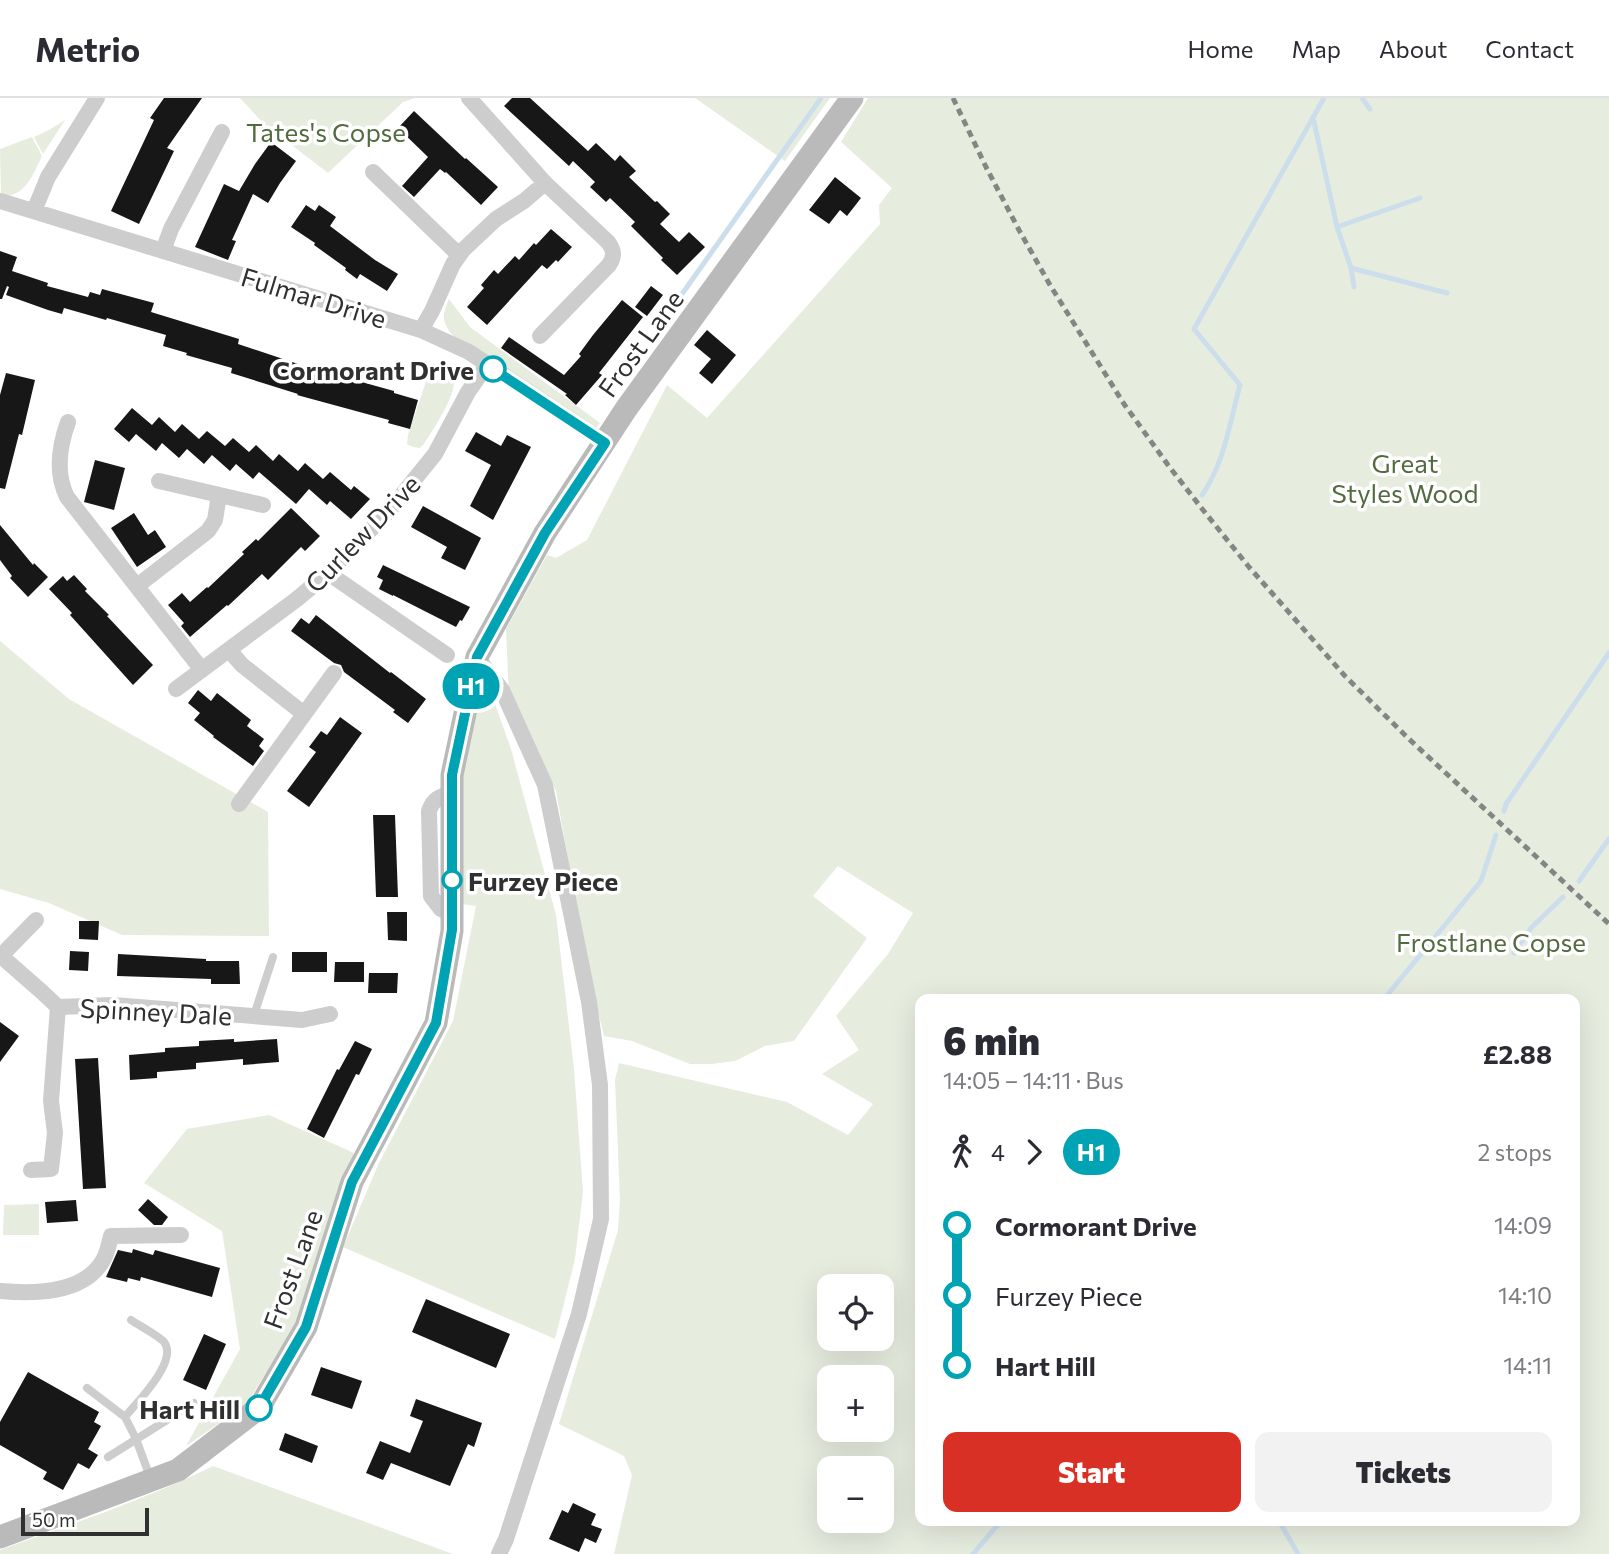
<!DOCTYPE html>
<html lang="en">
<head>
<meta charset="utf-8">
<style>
	body { margin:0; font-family:Commissioner,sans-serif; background:#f2f2f3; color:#2b2b33; height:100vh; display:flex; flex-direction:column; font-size:26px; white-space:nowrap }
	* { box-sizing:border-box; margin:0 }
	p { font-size:23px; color:#7c7c81 }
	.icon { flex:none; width:38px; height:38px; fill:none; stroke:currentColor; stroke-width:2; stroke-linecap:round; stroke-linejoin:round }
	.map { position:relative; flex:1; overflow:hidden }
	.side { position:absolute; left:915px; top:896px; width:665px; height:532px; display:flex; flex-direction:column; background:#fff; border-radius:14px; box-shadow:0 7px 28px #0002 }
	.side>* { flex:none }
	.badge { padding:0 14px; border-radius:23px; font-size:24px; line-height:46px }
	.controls { position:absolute; left:817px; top:1176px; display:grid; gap:14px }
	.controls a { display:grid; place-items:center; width:77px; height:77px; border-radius:14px; background:#fff; box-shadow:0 7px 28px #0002; font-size:35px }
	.scale { position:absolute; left:21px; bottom:18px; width:128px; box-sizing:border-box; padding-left:7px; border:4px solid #303030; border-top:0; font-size:19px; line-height:24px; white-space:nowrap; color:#303030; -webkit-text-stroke:5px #fff; paint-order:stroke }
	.map>.badge { position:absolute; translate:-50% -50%; box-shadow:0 0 0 4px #fff }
	.legs { display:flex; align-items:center; gap:10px; height:77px; padding:0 28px; font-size:23px }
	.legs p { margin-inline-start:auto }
	.summary { display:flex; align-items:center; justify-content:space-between; height:119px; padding:0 28px }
	h1 { font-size:38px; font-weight:800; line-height:52px }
	.button { display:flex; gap:14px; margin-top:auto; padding:14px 28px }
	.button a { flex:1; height:80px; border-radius:14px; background:#d93025; color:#fff; font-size:28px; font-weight:800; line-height:80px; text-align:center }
	.button a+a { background:#f2f2f3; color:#2b2b33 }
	ul { padding:0 28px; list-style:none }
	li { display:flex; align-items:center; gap:24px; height:70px; font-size:26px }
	li i { display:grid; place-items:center; width:10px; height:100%; margin:0 9px; background:currentColor }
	li i::after { content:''; width:18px; height:18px; margin:-9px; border:5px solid; border-radius:50%; background:#fff }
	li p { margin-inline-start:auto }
	li:first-child i { background:linear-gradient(#0000 50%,currentColor 0) }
	li:last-child i { background:linear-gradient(currentColor 50%,#0000 0) }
	header { display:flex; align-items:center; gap:42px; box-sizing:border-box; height:98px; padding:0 35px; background:#fff; border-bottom:2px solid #e1e1e2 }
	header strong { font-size:33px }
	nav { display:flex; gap:38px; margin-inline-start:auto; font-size:24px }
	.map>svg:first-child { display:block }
	.green { fill:#e6eddf; fill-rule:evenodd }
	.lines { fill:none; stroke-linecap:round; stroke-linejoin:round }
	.stream { stroke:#ccdeec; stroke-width:5 }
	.building { fill:#171717 }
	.lane { stroke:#cdcdcd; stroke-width:8 }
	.street { stroke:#cdcdcd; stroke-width:16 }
	.secondary { stroke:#bababa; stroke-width:23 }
	.rail { stroke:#858585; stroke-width:5; stroke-dasharray:7 5; stroke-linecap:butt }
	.line-1-casing { stroke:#fff; stroke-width:16 }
	.line-1 { stroke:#00a3b4; stroke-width:10 }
	.stop-1-dot { fill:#fff; stroke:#00a3b4; stroke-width:3.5 }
	.labels { text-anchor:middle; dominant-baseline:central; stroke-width:7; stroke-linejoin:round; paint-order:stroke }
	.park-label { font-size:26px; fill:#526b3f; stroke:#fff }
	.street-label { font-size:26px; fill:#303030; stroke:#fff }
	.stop-label { font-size:26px; font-weight:bold; fill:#303030; stroke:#fff; text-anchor:end }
</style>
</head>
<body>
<header>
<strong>Metrio</strong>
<nav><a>Home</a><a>Map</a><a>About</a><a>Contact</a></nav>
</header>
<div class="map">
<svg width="1609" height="1456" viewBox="0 0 1609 1456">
	<rect width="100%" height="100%" fill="#fff"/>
	<!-- green -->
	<path class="green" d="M240,0H415L403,4L328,75L263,25Z
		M695,0H830L785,63Z
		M868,0H1609V1456H614L632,1377L624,1358L559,1326L618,1132L620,1102L615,982L619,965L787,1004L848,1037L873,1006L822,976L859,952L836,918L888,856L913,815L838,768L813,798L867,840L794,943L765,948L735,963L712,966H690L632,943L604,938L587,870L556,693L509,599L506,531L547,457L556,460L587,442L667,287L707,320L880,126L879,107L892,90L841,44ZM920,901H1575V1423H920ZM830,1188H882V1241H830ZM830,1279H882V1332H830ZM830,1370H882V1423H830Z
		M65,22L43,56L34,39L49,32Z
		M32,39L42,58C33,76 25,101 1,97L0,51Z
		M449,201L470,229L600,325L594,332L454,239C442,225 441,218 449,201Z
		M432,266C439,268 447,270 452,276C462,291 432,332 424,346L420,350L413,349L407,346L408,337Z
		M0,543L69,601L268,714L269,838L122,837L49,805L0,791Z
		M486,598L494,603L511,651L556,817L574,971L583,1094L575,1161L555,1241L343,1149L378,1067L453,923L476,808L461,806L459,701L471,628L478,607Z
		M269,1017L354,1055L296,1226L246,1307L186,1348L240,1251L222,1133L144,1085L187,1031Z
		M39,1106V1137H3L4,1107Z
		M213,1368L453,1456H0V1452C71,1426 145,1402 213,1368Z"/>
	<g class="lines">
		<!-- stream -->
		<path class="stream" d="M1362,0L1370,11
			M1313,19L1337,129L1351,170L1354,189
			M1337,129L1420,100
			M1351,170L1447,195
			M682,196L821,0
			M1202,397C1224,366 1230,324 1240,287L1194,231L1324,0
			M1504,713L1506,706L1609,555
			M1579,783L1609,741
			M1514,855L1531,830L1563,799
			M1384,901L1481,783L1496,737
			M1279,1423L1298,1456
			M973,1456L1001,1423"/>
	</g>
	<!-- building -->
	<path class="building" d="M164,0H202L167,50L174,53L139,126L111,113L154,22L150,20Z
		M512,0H530L588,53L596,45L615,63L620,57L636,73L629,79L655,104L657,103L670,116L660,126L679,144L689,134L705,149L677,177L661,162L663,160L631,128L635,124L610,100L606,104L590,89L595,84L573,63L569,68L504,8Z
		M414,13L465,61L466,60L498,89L481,107L446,74L445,75L440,71L414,99L402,88L428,59L398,30Z
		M271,44L296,63L280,85L268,105L253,96L232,142L236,143L228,162L195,149L224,86L239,93L255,66Z
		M835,79L861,100L847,118L840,112L829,126L809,112Z
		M306,107L315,113L319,107L336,119L330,128L375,162L398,176L387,193L360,176L357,181L345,172L346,170L314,147L315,145L291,129Z
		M551,131L572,149L558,164L556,162L547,171L542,167L487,227L467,209L484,190L481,187L494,172L498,176L515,158L519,162L534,145L536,147Z
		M0,153L17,159L12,173L48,185L47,188L88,199L90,194L100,197L102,191L154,205L151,214L239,241L238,246L304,268L394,293V295L418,302L410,331L388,325L389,322L297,297L298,296L231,275L232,270L186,257L187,255L163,248L166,237L107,220L106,222L64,210L62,216L48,212L6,197L9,189L7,188L2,201H0Z
		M651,188L663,197L647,218L635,209Z
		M622,202L643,219L599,275L602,277L576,307L565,297L567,296L501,250L509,239L564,277L581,258L579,256L593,237Z
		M707,232L736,257L712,286L699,275L711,261L694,247Z
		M6,275L35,282L22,337L19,336L5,391L0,390V297Z
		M132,310L152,327L159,319L175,334L182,326L199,341L207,333L225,348L233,340L249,354L256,347L273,363L279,356L298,373L305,365L323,381L330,374L351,392L354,388L370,401L351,421L330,403L327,407L309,391L296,406L259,374L253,381L236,366L230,373L212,357L204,366L187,351L179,360L162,345L156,353L136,336L129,344L114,331Z
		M476,334L501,348L507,337L531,349L493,422L470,408L491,367L465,353Z
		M95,362L125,370L114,412L84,404Z
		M423,408L481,440L465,472L441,460L447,449L411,429Z
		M291,410L320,438L305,453L301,449L268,482L262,476L228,508L227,507L190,539L181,528L184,525L168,507L182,495L190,504L207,489L208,490L244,456L242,454L256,441L258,443Z
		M134,415L148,437L155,432L166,449L137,469L111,430Z
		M0,427L33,467L34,465L48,479L28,499L10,480L12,478L0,462Z
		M383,467L470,509L462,523L460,522L456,529L393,497V498L379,491L383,482L377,479Z
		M74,477L87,491L85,493L109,517L107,518L153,567L133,587L70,517L72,515L49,491L63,478L67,483Z
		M316,517L390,575L391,574L426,601L408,625L393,614L395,612L344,574L341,567L334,565L291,533L301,520L309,526Z
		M198,592L211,603L217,595L251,622L247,628L264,641L259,648L264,653L253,668L213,639L214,638L194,622L200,615L188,605Z
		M340,619L362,635L309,709L287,693L316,654L309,649L321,633L327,637Z
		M373,717H395L398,799H376Z
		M387,814H407V843L388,842Z
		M79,823H99L98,842L79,841Z
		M70,853L89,854L88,873L69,872Z
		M292,854H327V874H292Z
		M118,856L206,861V863H239L240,886H211V881L117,878Z
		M335,864H364V884H334Z
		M369,875H398L397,895H368Z
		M0,924L19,938L0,964Z
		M234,941V944L277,941L279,964L243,967V961L196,965V971L157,974V980L130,982L129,957L165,954V950L199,948V943Z
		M355,943L372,951L359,977L356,976L324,1040L307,1031L337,971L339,972Z
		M98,960L106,1090L83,1091L75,961Z
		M148,1101L168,1119L162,1127H154L138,1112Z
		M76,1102L78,1123L47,1125L45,1104Z
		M133,1151L153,1157L155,1152L220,1170L212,1199L141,1179L140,1183L128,1180L127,1184L106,1179L118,1152L132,1155Z
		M426,1201L510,1236L496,1270L412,1234Z
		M204,1236L226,1246L206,1292L183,1282Z
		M321,1269L362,1283L352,1311L311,1297Z
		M28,1274L99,1314L94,1324L101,1328L88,1351L98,1357L89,1371L78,1365L63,1392L43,1381L47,1374L0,1347V1324Z
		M416,1301L482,1325L474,1349L468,1346L450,1388L391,1365L383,1382L366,1375L380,1343L410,1355L423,1323L410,1318Z
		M285,1335L318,1348L312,1365L279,1352Z
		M573,1405L596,1416L591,1427L602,1431L596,1445L585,1440L579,1454L549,1441L562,1412L568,1415Z"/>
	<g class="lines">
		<!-- lane -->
		<path class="lane" d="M254,917L273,859
			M87,1290L125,1319L136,1341L150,1379
			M125,1319C137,1304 179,1263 164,1244C159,1238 138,1227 131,1222
			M108,1359L194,1305"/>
		<!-- street -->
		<path class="street" d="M469,0L545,85L608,144C614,152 615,158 609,167L540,238
			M373,74L459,157
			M0,103L421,232L469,254L605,345
			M34,113L48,79L97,0
			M163,153L171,131L222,34
			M421,232L432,213L453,166L463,152L496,121L524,103L545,85
			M68,324C59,349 55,375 67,399L202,572
			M159,383L263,407
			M328,475L447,557
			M137,488L208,433L215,422L219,397
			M229,552L242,567L304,616
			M477,559L502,592L545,687L589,904L600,987L601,1121L579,1216L506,1441L499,1456
			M176,591L297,501L328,475L388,414L435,356L468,294L487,267
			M452,695C440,698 433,701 429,713L431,798L441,811L452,816
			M239,706L334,575
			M1,858L42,894L58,909L113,907L302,922L330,916
			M0,859L36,822
			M31,1072L51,1071L55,1035L51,1003L58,909
			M0,1193C34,1196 82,1196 102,1164C107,1157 109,1146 111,1138L181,1137"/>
		<!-- secondary -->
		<path class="secondary" d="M0,1439L178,1372L259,1310L306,1229L352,1084L436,925L452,833V677L477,559L545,435L626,311L852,0"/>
		<!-- rail -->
		<path class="rail" d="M953,0L986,69L1019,132L1050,187L1124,306L1168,367L1203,412L1249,469L1345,578L1409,641L1609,826"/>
	</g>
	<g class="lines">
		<defs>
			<path id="line-1" d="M259,1310L306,1229L352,1084L436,925L452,832V677L477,559L545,435L605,345L493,271"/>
		</defs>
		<!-- line-1 casing -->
		<use href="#line-1" class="line-1-casing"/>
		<!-- line-1 -->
		<use href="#line-1" class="line-1"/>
	</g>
	<!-- markers -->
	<g class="stop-1-dot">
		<circle cx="493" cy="271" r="12"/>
		<circle cx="452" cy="782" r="9"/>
		<circle cx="259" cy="1310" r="12"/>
	</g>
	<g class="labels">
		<!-- park labels -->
		<g class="park-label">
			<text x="326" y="33">Tates's Copse</text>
			<text x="1405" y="364">Great<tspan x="1405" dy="30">Styles Wood</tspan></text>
			<text x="1491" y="843">Frostlane Copse</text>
		</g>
		<!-- street labels -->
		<g class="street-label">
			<text transform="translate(314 199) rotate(17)">Fulmar Drive</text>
			<text transform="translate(640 245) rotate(-54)">Frost Lane</text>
			<text transform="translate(362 435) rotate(-46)">Curlew Drive</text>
			<text transform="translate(156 913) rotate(3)">Spinney Dale</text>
			<text transform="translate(292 1171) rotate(-70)">Frost Lane</text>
		</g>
		<!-- stop labels -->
		<g class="stop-label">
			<text x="474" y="271">Cormorant Drive</text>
			<text x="468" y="782" text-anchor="start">Furzey Piece</text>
			<text x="240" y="1310">Hart Hill</text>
		</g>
	</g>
</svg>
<div class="controls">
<a><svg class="icon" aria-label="locate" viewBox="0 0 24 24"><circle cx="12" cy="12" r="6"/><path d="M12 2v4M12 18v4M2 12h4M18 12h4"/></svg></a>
<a>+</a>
<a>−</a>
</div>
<div class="scale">50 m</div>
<b class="badge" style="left:471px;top:588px;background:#00a3b4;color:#fff">H1</b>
<section class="side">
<div class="summary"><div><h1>6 min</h1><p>14:05 – 14:11 · Bus</p></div><b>£2.88</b></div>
<div class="legs"><svg class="icon" aria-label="walk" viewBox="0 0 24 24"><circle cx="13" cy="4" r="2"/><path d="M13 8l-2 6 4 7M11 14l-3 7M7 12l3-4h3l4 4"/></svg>4<svg class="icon" aria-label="forward" viewBox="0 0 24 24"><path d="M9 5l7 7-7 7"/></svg><b class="badge" style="background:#00a3b4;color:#fff">H1</b><p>2 stops</p></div>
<ul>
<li><i style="color:#00a3b4"></i><b>Cormorant Drive</b><p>14:09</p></li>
<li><i style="color:#00a3b4"></i><span>Furzey Piece</span><p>14:10</p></li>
<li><i style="color:#00a3b4"></i><b>Hart Hill</b><p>14:11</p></li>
</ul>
<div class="button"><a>Start</a><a>Tickets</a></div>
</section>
</div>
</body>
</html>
